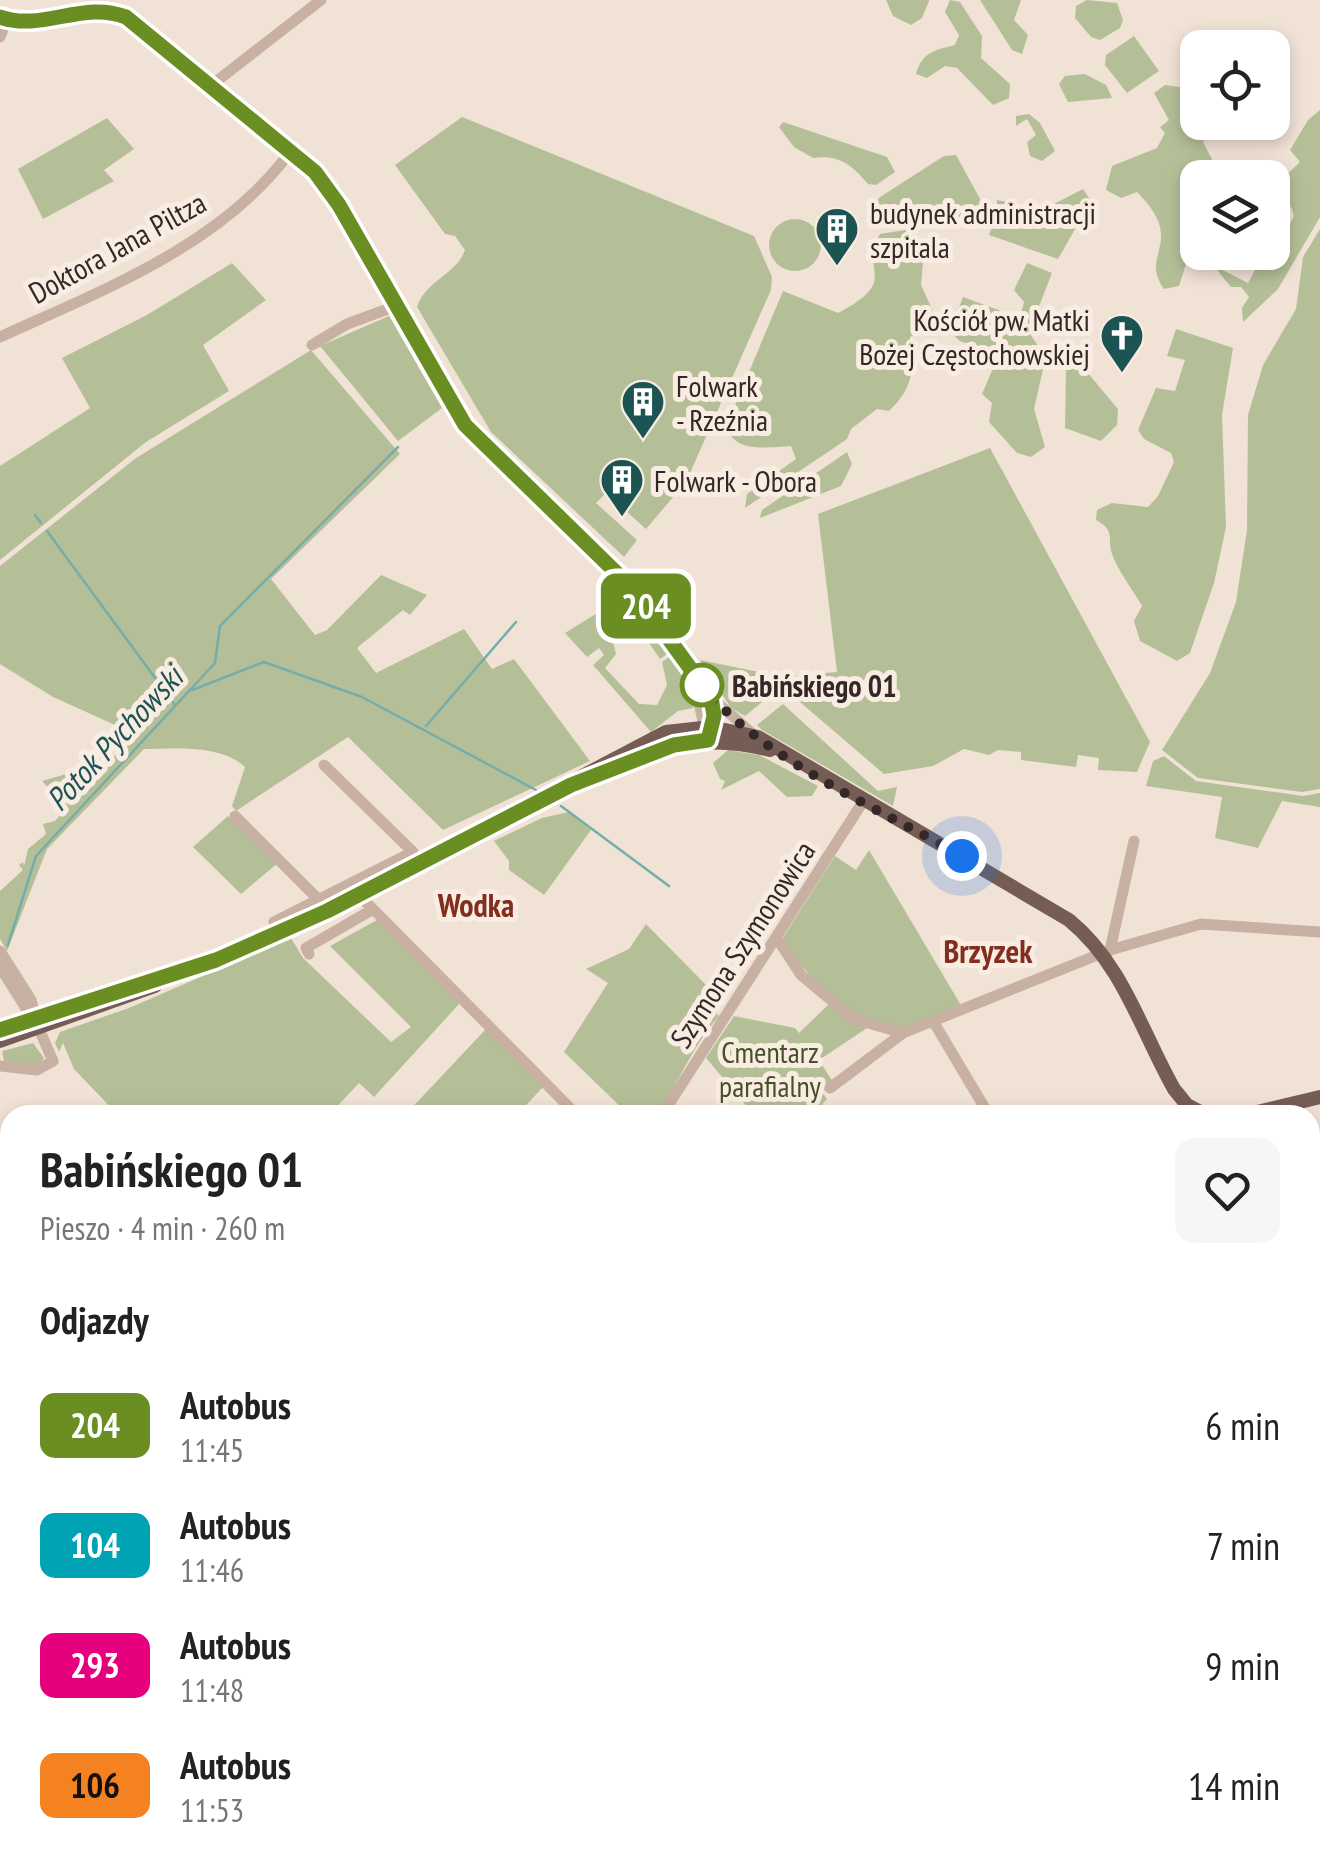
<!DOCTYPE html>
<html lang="pl">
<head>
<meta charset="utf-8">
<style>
	body { margin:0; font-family:"PT Sans Narrow",sans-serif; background:#f6f6f6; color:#222; height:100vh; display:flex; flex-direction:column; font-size:38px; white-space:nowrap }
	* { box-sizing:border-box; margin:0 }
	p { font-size:32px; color:#767676 }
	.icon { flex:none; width:55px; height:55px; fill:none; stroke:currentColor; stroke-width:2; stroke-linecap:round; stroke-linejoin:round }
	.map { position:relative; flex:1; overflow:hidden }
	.drawer { position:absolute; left:0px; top:1105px; width:1320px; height:760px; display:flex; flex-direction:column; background:#fff; border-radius:30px 30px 0 0; box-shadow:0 5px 15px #0003 }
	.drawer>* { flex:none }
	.badge { padding:0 20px; border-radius:15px; font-size:35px; line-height:65px }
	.buttons { position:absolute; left:1180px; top:30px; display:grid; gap:20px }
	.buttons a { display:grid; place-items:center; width:110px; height:110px; border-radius:20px; background:#fff; box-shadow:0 5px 15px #0003; font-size:50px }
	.you { position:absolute; width:50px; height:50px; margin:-25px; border:8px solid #fff; border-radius:50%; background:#1a73e8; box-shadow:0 0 0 15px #1a73e833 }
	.map>.badge { position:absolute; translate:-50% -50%; box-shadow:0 0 0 5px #fff }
	h2 { padding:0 40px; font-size:38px; line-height:90px }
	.round { display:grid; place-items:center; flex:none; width:105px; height:105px; border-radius:20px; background:#f6f6f6 }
	.overview { display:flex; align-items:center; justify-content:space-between; height:170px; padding:0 40px }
	h1 { font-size:48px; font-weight:700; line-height:75px }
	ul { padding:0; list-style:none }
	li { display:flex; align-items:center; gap:30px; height:120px; padding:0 40px }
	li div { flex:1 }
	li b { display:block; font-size:38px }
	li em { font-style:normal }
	li .badge { min-width:110px; font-weight:700; text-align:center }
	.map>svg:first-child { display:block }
	.green { fill:#b5bf97 }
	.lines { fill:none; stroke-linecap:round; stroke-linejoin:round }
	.stream { stroke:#75adab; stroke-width:2.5 }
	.minor { stroke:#c8b0a3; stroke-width:11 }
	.major { stroke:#755d55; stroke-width:14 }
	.line-casing { stroke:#fff; stroke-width:22 }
	.line { stroke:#6b8e23; stroke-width:15 }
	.walk { stroke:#332825; stroke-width:10; stroke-dasharray:0 18 }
	.stop-dot { fill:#fff; stroke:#6b8e23; stroke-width:5 }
	.labels { text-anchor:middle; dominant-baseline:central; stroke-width:10; stroke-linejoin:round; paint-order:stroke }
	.poi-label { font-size:30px; fill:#332825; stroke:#f9ece2; text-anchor:start }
	.street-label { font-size:30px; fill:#332825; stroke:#f9ece2 }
	.stop-label { font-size:30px; font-weight:bold; fill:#332825; stroke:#f9ece2; text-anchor:start }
	.park-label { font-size:30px; fill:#465129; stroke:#f9ece2 }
	.water-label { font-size:32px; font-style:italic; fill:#1b5453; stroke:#f9ece2 }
	.neighbourhood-label { font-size:32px; font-weight:bold; fill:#822d1e; stroke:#f9ece2 }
</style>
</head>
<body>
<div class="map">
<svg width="1320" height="1865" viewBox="0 0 1320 1865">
	<rect width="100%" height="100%" fill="#f1e2d6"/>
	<!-- green -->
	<path class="green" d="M886,0H929V1L922,18L911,25L893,16Z
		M950,0L960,2L982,36L981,58L1010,84L1009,98L993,105L957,68L945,66L927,78L916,74C922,52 935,50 955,45L959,35L945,12Z
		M980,0H1021L1014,20L1028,35L1022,54L1012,50Z
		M1087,0L1117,3L1123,20L1120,28L1100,40L1091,37L1075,18L1076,6Z
		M1134,36L1159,71L1127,93L1105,65L1106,55Z
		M1085,74L1106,85L1112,98L1068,102L1059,84L1065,76Z
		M1165,85L1186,88L1197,96L1198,122L1214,123L1203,142L1215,165L1208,177L1198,178L1197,228L1186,233L1180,250L1186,264L1179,286L1164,289C1138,253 1188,243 1137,192L1121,198L1106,190L1112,166L1157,148L1165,133L1160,127L1169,120L1154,93Z
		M1320,110V217L1278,289L1243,322L1242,308L1249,297L1241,287H1231L1213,265L1248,283L1264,253L1272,257L1294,216L1291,207L1273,198V188L1300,162L1290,150L1308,120Z
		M1029,114L1040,123L1055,151L1042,161L1030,156L1027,142L1036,135L1027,119L1016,126V116Z
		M462,117L754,236L772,277L771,290L686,482L646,529L606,493L596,503L637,540L624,557L491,432L417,307C426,280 456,275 465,250L455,236L445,234L395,165Z
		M107,118L134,149L104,170L114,181L43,219L18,169Z
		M783,122L887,157L895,172L876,185L868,184C852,165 839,154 813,158L794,147L779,127Z
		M956,155L985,208L980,224H939L913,215L879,216L872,206L880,197L944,156Z
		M1083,189L1091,201L1058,259L989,235L997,214V200L1044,209Z
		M769 245a26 26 0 1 1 52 0a26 26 0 1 1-52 0Z
		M911,229L924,250L921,285L938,322L910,337C914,369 914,387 889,411L877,409L851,429L847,439L745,508L747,494L796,459L791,446C767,447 736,454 726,427L783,291L838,313C902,280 858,272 880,234Z
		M1320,229V789L1302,792L1198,778L1162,750L1210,673L1236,602L1247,530L1248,415L1263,365L1296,309L1303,257Z
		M232,263L266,300L203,345L229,391L146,442L0,560V466L90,408L62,358L147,315Z
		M1027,263L1052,273L1029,332L1038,346L1082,366L1118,409L1117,425L1101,441L1065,428L1066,371L1057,360L1044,365L1034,409L1045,447L1031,457L1017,453L989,422L992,403L982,394L993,368L990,352L960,341L950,332L963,297L1020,318L1024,302L1014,290Z
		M389,316L442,408L398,441L320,346Z
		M1176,329L1233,348L1222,415L1226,527L1214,583L1190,653L1177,661L1140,641L1134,621L1142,606C1133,590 1118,571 1112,554C1107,538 1116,531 1096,520L1097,510L1112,503L1148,507L1158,496L1174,462L1171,453L1144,439L1138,430L1156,388L1175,391L1185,360L1167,356Z
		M311,350L400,454L271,579L315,635L327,630L381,575L427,595L410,615L403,610L357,648L376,673L464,629L492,669L514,659L590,761L443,830L348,737L236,811L232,806L245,767C220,744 175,749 144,749L47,849L7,951L0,939V891L23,870L19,865L23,862L24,866L28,849L46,834L43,824L55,821L67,807L42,781L84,769L89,776L71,803L135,734L53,697L0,664V566L136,458Z
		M990,448L1150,742L1137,772L1098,770L1099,758L1078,755L1076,767L1021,760V752L998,750L989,755L964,749L933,766L884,774L786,690H777L745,716L731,708L700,660L783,677L837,672L818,514Z
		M847,452L852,464L841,486L760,518L762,510Z
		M628,594L631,603L609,612L621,636L613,642L616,654L605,668L639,704L657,705L667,685L662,662L672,655L695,703L693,708L678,711L651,732L593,665L604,655L599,648L587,657L565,633Z
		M636,611L642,612L670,652L660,659L634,621L631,623Z
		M783,704L878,791L897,787L893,806L762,730L757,725Z
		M728,750L759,755L818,786L812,796L787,797L759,771L721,790L725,781L720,779L713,763Z
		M1164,756L1196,781L1303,796L1320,793V807L1282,801L1258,848L1215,838L1222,797L1146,786L1153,761Z
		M569,812L591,830L544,895L509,870V861L494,841L542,818Z
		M228,816L279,862L241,894L193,847Z
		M869,850L962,1007C943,1014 922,1025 903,1029C859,1037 802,971 782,939L835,856L856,870Z
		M377,920L460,1003L374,1097L359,1083L329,1115H118L74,1069L63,1043L59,1052L55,1043L60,1032L129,1008L291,938L303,958L391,1042L411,1027L330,946Z
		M646,924L709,988L703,998L719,1016C693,1046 679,1081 657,1115H629L564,1052L608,983L586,969L629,949Z
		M829,1004L867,1028L819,1060L833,1082L822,1092L827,1099L812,1115H754L706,1058L734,1016L795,1028L799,1033Z
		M486,1029L543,1087L517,1115H405Z
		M33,1043L44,1058L38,1066L4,1061L2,1051Z
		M1310,1348L1320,1358V1462L1310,1452Z
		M1310,1653L1320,1661V1773L1310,1785Z
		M0,1733L10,1742V1855H84L89,1865H0Z
		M788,1855H869L880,1865H798Z
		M992,1855H1204L1213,1865H991Z"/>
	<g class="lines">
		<!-- stream -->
		<path class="stream" d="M35,515L41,523
			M47,531L175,705
			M192,690L264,662L362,697L536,790
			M426,726L516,622
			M561,806L669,886
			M8,945L36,856L215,663L220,626L398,447
			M0,1640L10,1637
			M988,1865L989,1855"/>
		<!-- minor -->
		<path class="minor" d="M0,17C43,31 84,0 126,17L315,172L339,205L465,425L632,588L711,697L755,736
			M0,37L7,19
			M213,84L321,0
			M0,337C103,290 225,244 292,149
			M312,345L347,324L396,306
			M694,680L706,735
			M235,816L322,903
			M359,895L577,1115
			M274,922L413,852L324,765
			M776,937L801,975L854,1019L903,1033L1110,950L1201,924L1320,932
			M1110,950L1134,841
			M0,951L31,1000L38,1024
			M309,954L306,948L370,911
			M0,967L39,1029L53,1061L37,1070L0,1066
			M933,1021L989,1115
			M830,1088L903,1033
			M662,1115L864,800
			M1310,1255L1320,1264
			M1310,1492L1320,1482
			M1310,1513L1320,1521
			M1310,1618L1320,1626
			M0,1725L10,1733
			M93,1855L100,1865
			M359,1855L371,1865
			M524,1855L535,1865
			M571,1855L582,1865
			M668,1855L678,1865
			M681,1855L692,1865
			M737,1855L748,1865
			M923,1855L933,1865
			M107,1865L117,1855
			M327,1865L337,1855
			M981,1865L983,1855"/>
		<!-- major -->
		<path class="major" d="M599,775C668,750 694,731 770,750
			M0,1030L216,960L302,923L666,732L711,727L758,737L1069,920C1123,964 1141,1031 1174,1089L1187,1105L1206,1115
			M0,1041L155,986
			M1245,1115L1320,1097"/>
	</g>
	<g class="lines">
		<defs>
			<path id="line" d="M0,17C43,32 83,0 126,17L315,172L339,205L465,425L632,588L711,697L714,716L708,740L674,745L571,785L327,911L216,960L0,1030"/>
		</defs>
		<!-- line casing -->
		<use href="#line" class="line-casing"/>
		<!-- line -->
		<use href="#line" class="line"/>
		<!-- walk -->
		<path class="walk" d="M702,685C762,760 878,808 962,856"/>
	</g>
	<!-- icons -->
	<defs>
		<symbol id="building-pin" viewBox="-11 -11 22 30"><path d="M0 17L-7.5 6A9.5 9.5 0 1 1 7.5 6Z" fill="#1b5453" stroke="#f9ece2"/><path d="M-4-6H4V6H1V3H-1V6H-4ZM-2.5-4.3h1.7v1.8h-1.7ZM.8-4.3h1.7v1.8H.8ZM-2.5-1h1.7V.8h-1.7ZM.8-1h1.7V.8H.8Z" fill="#fff"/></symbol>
		<symbol id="church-pin" viewBox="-11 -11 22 30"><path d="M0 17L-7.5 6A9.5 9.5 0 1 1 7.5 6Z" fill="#1b5453" stroke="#f9ece2"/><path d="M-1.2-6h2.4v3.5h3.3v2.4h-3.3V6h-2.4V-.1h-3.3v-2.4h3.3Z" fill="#fff"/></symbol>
	</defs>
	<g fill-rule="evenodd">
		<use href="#building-pin" x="812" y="204" width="50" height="68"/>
		<use href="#church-pin" x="1097" y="311" width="50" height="68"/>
		<use href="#building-pin" x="618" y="377" width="50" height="68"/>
		<use href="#building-pin" x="597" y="455" width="50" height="68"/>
	</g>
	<!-- markers -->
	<circle class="stop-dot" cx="702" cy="685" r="20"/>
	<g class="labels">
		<!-- poi labels -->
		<g class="poi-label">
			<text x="870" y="212">budynek administracji<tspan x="870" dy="34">szpitala</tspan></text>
			<text x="1090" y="319" text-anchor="end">Kościół pw. Matki<tspan x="1090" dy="34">Bożej Częstochowskiej</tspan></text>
			<text x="676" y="385">Folwark<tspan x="676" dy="34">- Rzeźnia</tspan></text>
			<text x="654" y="480">Folwark - Obora</text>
		</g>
		<!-- street labels -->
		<g class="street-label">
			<text transform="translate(117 247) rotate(-29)">Doktora Jana Piltza</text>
			<text transform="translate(742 944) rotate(-57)">Szymona Szymonowica</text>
		</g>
		<!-- stop labels -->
		<g class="stop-label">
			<text x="732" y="685">Babińskiego 01</text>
		</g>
		<!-- park labels -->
		<g class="park-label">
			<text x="770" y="1051">Cmentarz<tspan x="770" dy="34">parafialny</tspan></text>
		</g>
		<!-- water labels -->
		<g class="water-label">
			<text transform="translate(114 738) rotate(-47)">Potok Pychowski</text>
		</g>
		<!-- neighbourhood labels -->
		<g class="neighbourhood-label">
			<text x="476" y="905">Wodka</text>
			<text x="988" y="951">Brzyzek</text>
		</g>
	</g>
</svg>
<div class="buttons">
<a><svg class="icon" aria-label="locate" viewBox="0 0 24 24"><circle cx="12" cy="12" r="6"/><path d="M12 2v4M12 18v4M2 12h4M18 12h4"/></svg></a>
<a><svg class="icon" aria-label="layers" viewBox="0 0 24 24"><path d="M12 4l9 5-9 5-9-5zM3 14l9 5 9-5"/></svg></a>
</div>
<div class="you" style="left:962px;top:856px"></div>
<b class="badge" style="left:646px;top:606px;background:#6b8e23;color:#fff">204</b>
<section class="drawer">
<div class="overview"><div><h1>Babińskiego 01</h1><p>Pieszo · 4 min · 260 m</p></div><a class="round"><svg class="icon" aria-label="heart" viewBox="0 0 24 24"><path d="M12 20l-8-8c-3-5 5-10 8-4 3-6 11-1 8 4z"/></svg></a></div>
<h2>Odjazdy</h2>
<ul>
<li><span class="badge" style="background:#6b8e23;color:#fff">204</span><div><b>Autobus</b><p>11:45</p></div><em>6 min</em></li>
<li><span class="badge" style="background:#00a3b4;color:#fff">104</span><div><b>Autobus</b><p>11:46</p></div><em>7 min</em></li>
<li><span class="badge" style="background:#e6007e;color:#fff">293</span><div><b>Autobus</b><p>11:48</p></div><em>9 min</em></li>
<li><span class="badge" style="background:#f58220;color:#111">106</span><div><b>Autobus</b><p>11:53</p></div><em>14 min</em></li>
</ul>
</section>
</div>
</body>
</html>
